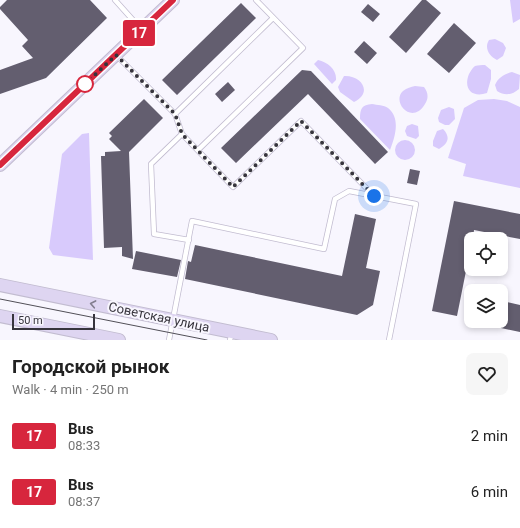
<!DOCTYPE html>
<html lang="en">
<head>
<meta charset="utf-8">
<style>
	body { margin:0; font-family:Roboto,sans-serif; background:#f6f6f6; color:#222; height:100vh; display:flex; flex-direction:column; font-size:15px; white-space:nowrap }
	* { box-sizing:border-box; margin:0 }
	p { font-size:13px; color:#767676 }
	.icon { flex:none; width:22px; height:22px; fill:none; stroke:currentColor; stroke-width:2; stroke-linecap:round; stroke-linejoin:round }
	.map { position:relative; height:340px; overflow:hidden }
	.drawer { display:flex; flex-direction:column; background:#fff; flex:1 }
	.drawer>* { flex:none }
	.badge { padding:0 8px; border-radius:3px; font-size:14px; line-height:26px }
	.fabs { position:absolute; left:464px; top:232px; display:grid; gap:8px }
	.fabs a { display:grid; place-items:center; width:44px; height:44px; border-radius:8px; background:#fff; box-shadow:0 2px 6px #0003; font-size:20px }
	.scale { position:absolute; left:12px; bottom:10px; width:83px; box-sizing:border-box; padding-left:4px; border:2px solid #37353d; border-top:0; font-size:11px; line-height:14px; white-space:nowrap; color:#37353d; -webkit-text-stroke:3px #f8f6fe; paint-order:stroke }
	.you { position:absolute; width:20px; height:20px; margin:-10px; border:3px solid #fff; border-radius:50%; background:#1a73e8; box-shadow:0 0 0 6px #1a73e833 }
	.map>.badge { position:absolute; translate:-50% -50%; box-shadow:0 0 0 2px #fff }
	.round { display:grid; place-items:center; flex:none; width:42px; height:42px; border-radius:8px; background:#f6f6f6 }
	.summary { display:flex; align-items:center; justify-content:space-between; height:68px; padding:0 12px }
	h1 { font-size:19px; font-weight:700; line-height:30px }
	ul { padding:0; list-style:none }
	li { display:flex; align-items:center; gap:12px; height:56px; padding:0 12px }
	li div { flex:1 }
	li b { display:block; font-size:15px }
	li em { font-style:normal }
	li .badge { min-width:44px; font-weight:700; text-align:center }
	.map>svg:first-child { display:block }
	.green { fill:#d8cafc }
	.building { fill:#635e6f }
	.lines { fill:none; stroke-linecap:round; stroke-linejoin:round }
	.lane-casing { stroke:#c2bcd0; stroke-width:6 }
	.secondary-casing { stroke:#c2bcd0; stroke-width:14 }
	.lane { stroke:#fff; stroke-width:4.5 }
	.secondary { stroke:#ded5f1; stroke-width:12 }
	.tram { stroke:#514f57; stroke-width:1 }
	.oneway { stroke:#827d8e }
	.line-casing { stroke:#fff; stroke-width:9 }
	.line { stroke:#d7263d; stroke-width:6 }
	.walk { stroke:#37353d; stroke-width:4; stroke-dasharray:0 7.2 }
	.stop-dot { fill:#fff; stroke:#d7263d; stroke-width:2 }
	.labels { text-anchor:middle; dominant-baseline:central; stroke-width:4; stroke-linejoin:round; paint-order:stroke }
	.street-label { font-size:13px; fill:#37353d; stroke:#f8f6fe }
</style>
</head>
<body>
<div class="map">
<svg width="520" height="340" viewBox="0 0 520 340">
	<rect width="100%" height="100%" fill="#f8f6fe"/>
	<!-- green -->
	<path class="green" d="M510,0H520V19L513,23Z
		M495,39L503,43L506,48L503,56L497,60C489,56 484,48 489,40Z
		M318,60C328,62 337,70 336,80L332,84L314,64Z
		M485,65L491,70V79L487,93C472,98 463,89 469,74C471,71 472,68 475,66C478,65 482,65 485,65Z
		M512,72L520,75L519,89C512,95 505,96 497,91L495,85C498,78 504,74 512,72Z
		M344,76C362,75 373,93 354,102L340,92L338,87Z
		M415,86L424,87C428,92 429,98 425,104C412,126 391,102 403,91C407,88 411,87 415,86Z
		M494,99L507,101L520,107V188L463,176L466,164L448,158L464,108L478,100Z
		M372,104C377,105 384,105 388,108C401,118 395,137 390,150L360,119C360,108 362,105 372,104Z
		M449,107L454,109L455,119L449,125H445L439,122L438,118L441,110Z
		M412,124L418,126L419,136L416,139L407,136L405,131L407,126Z
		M443,129C451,137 448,144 439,149L433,146V141L437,131Z
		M89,133L93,260L53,255L49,248L62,154L82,134Z
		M395 150a10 10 0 1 1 20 0a10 10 0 1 1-20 0Z"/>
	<!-- building -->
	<path class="building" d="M7,0H90L107,18L46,78L0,94V70L33,58L22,46L28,40L0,9V7Z
		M422,0H426L441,13L406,53L389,37Z
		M241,3L256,18L177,95L162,80Z
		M368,4L380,14L373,22L361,12Z
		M454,23L476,43L449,73L427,54Z
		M364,41L377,53L367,64L354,52Z
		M302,70L311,71L388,152L375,164L308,94L236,163L221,148Z
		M228,82L235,90L222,102L215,94Z
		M144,99L163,118L129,152L133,259L122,256V247L104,248L101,156H105V152L121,151L109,139L112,136L109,133Z
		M410,169L420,171L417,185L407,183Z
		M454,201L520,214V239L474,230L473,239H471V246L457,316L432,311Z
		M355,214L376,219L366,268L380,271L373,305L357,315L185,279L188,261L191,262L195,245L342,276Z
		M136,251L181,260L177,277L132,269Z
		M503,301L520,305V332L501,328V312Z"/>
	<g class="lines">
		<defs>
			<path id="lane" d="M115,0L141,29
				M117,56L175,114L182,134L233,187L301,121L374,196
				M175,114L273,18
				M182,134L151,164L154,234L189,240
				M198,150L303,48L256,0
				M169,340L192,221L324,249L335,199L349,191L416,204L389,340
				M230,340L232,332"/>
			<path id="secondary" d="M0,165L173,0
				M0,285L271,340
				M0,316L119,340"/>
		</defs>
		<!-- lane casing -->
		<use href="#lane" class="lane-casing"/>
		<!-- secondary casing -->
		<use href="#secondary" class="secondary-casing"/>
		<!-- lane -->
		<use href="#lane" class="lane"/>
		<!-- secondary -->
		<use href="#secondary" class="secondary"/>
		<!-- tram -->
		<path class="tram" d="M0,299L207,340"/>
	</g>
	<!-- one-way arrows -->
	<defs><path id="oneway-chevron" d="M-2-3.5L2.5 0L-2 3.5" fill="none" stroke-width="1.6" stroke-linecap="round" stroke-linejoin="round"/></defs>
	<use class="oneway" href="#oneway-chevron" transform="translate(93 304) rotate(-169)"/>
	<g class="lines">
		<defs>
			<path id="line" d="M0,165L173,0"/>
		</defs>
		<!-- line casing -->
		<use href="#line" class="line-casing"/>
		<!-- line -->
		<use href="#line" class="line"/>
		<!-- walk -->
		<path class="walk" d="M85,84L116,55L175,114L182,134L233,187L301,121L374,196"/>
	</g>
	<!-- markers -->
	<circle class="stop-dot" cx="85" cy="84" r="8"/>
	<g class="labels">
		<!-- street labels -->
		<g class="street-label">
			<text transform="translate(159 317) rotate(12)">Советская улица</text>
		</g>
	</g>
</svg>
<div class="fabs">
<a><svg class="icon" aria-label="locate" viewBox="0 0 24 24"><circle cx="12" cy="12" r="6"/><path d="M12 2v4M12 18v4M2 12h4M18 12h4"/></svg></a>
<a><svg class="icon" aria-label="layers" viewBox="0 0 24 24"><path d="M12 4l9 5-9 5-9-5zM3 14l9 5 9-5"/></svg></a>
</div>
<div class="scale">50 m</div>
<div class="you" style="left:374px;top:196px"></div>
<b class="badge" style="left:139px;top:33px;background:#d7263d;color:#fff">17</b>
</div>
<section class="drawer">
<div class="summary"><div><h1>Городской рынок</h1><p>Walk · 4 min · 250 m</p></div><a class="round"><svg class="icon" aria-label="heart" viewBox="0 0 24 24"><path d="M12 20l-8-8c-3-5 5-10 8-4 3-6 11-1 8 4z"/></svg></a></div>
<ul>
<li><span class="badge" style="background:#d7263d;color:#fff">17</span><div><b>Bus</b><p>08:33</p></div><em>2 min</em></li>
<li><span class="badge" style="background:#d7263d;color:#fff">17</span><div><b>Bus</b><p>08:37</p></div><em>6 min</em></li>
</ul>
</section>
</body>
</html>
